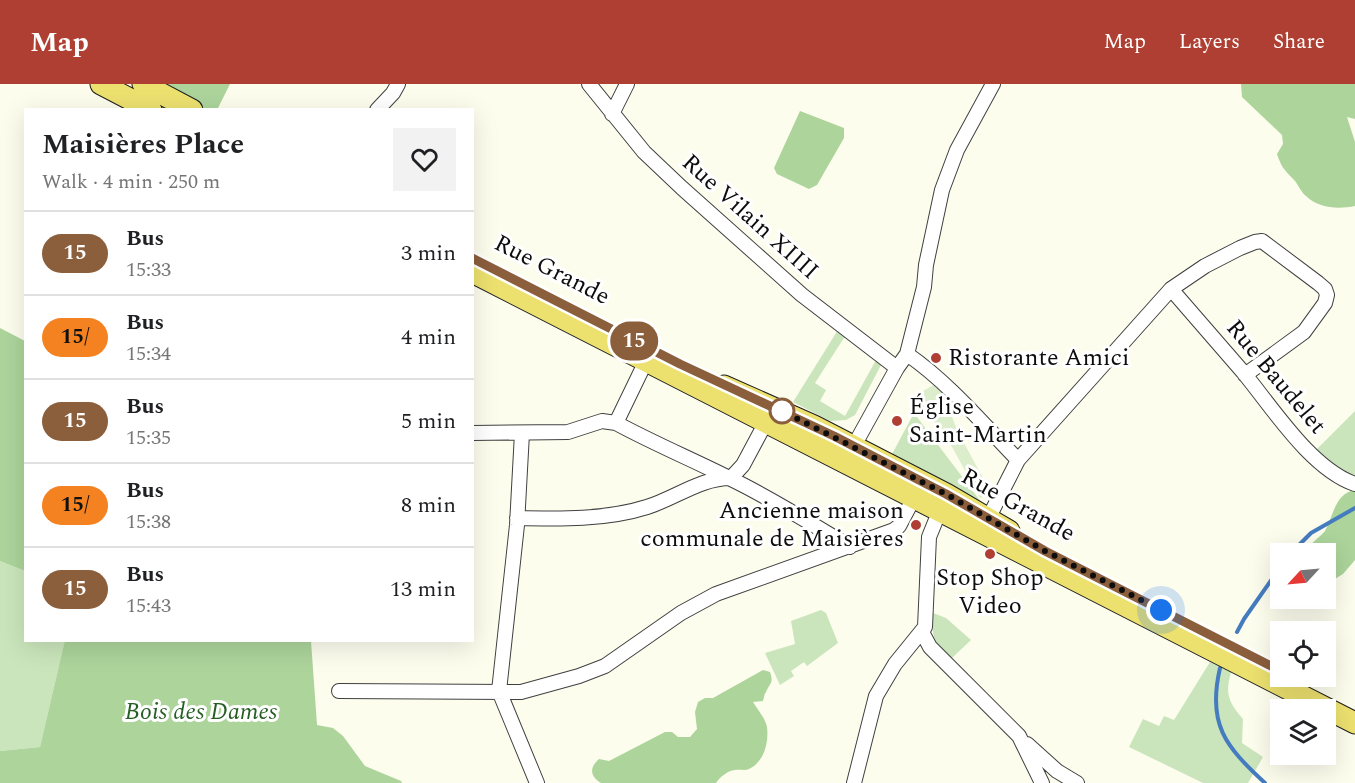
<!DOCTYPE html>
<html lang="en">
<head>
<meta charset="utf-8">
<style>
	body { margin:0; font-family:Spectral,serif; background:#f2f2f2; color:#202124; height:100vh; display:flex; flex-direction:column; font-size:22px; white-space:nowrap }
	* { box-sizing:border-box; margin:0 }
	p { font-size:20px; color:#757577 }
	.icon { flex:none; width:33px; height:33px; fill:none; stroke:currentColor; stroke-width:2; stroke-linecap:round; stroke-linejoin:round }
	.map { position:relative; flex:1; overflow:hidden }
	.details { position:absolute; left:24px; top:24px; width:450px; height:534px; display:flex; flex-direction:column; background:#fff; border-radius:0px; box-shadow:0 6px 24px #0002 }
	.details>* { flex:none }
	.badge { padding:0 12px; border-radius:20px; font-size:21px; line-height:39px }
	.needle { width:39px; rotate:244deg }
	.fabs { position:absolute; left:1270px; top:459px; display:grid; gap:12px }
	.fabs a { display:grid; place-items:center; width:66px; height:66px; border-radius:0px; background:#fff; box-shadow:0 6px 24px #0002; font-size:30px }
	.you { position:absolute; width:30px; height:30px; margin:-15px; border:4px solid #fff; border-radius:50%; background:#1a73e8; box-shadow:0 0 0 9px #1a73e833 }
	.map>.badge { position:absolute; translate:-50% -50%; box-shadow:0 0 0 3px #fff }
	.round { display:grid; place-items:center; flex:none; width:63px; height:63px; border-radius:0px; background:#f2f2f2 }
	.overview { display:flex; align-items:center; justify-content:space-between; height:102px; padding:0 18px }
	h1 { font-size:28px; font-weight:700; line-height:45px }
	ul { padding:0; list-style:none }
	li { display:flex; align-items:center; gap:18px; height:84px; padding:0 18px; border-top:2px solid #e0e0e0 }
	li div { flex:1 }
	li b { display:block; font-size:22px }
	li em { font-style:normal }
	li .badge { min-width:66px; font-weight:700; text-align:center }
	header { display:flex; align-items:center; gap:36px; box-sizing:border-box; height:84px; padding:0 30px; background:#af3f32; color:#fff }
	header strong { font-size:28px }
	nav { display:flex; gap:33px; margin-inline-start:auto; font-size:21px }
	.map>svg:first-child { display:block }
	.green { fill:#cae5bb }
	.forest { fill:#acd49b }
	.pitch { fill:#dcedcb }
	.lines { fill:none; stroke-linecap:round; stroke-linejoin:round }
	.stream { stroke:#457cc0; stroke-width:4 }
	.street-casing { stroke:#404040; stroke-width:16 }
	.primary-casing { stroke:#1e1e1e; stroke-width:23 }
	.street { stroke:#fff; stroke-width:14 }
	.primary { stroke:#ece06f; stroke-width:21 }
	.line-casing { stroke:#fff; stroke-width:14 }
	.line { stroke:#8b5e3c; stroke-width:9 }
	.walk { stroke:#0d0d0d; stroke-width:6; stroke-dasharray:0 10.8 }
	.poi-dot { fill:#af3f32; stroke:#fff; stroke-width:2 }
	.stop-dot { fill:#fff; stroke:#8b5e3c; stroke-width:3 }
	.labels { text-anchor:middle; dominant-baseline:central; stroke-width:6; stroke-linejoin:round; paint-order:stroke }
	.street-label { font-size:24px; fill:#0d0d0d; stroke:#fff }
	.poi-label { font-size:24px; fill:#0d0d0d; stroke:#fff; text-anchor:start }
	.park-label { font-size:24px; font-style:italic; fill:#265e23; stroke:#fff }
</style>
</head>
<body>
<header>
<strong>Map</strong>
<nav><a>Map</a><a>Layers</a><a>Share</a></nav>
</header>
<div class="map">
<svg width="1355" height="699" viewBox="0 0 1355 699">
	<rect width="100%" height="100%" fill="#fdfdee"/>
	<!-- green -->
	<path class="green" d="M841,241L849,246L815,299L826,306L820,317L845,332L876,276L881,281L855,331L846,336L830,337L793,318Z
		M1355,327V400L1312,370Z
		M914,329L985,423L891,372Z
		M0,477L25,487L26,556L65,557L40,663L0,667Z
		M821,526L826,529L838,559L807,582L804,578L791,587L794,592L780,601L765,569L795,560L791,537Z
		M933,529L946,534L971,556L951,575C931,556 933,556 933,529Z
		M1210,578L1231,588C1225,610 1228,617 1243,635L1242,659L1263,673L1248,699H1203L1129,663L1143,635L1159,642L1164,632L1174,636Z"/>
	<!-- forest -->
	<path class="forest" d="M157,0H230L217,26L206,25Z
		M1241,0H1355V35L1347,33L1355,58V122C1339,125 1319,125 1306,112C1301,108 1299,102 1295,97C1285,86 1282,85 1277,70L1283,60L1282,51L1242,13Z
		M800,27L844,44V54L817,101L809,105L777,90L774,84Z
		M0,244L25,257V487L0,477Z
		M1355,406V476L1343,490L1330,498L1332,502L1331,506L1326,508V470H1300C1305,465 1324,449 1325,447C1333,433 1335,409 1355,406Z
		M65,556L311,557L317,641L333,644L343,652L365,682L401,697L402,699H0V667L40,663Z
		M763,586L770,588C774,599 770,599 766,608C764,610 764,614 763,617L753,618C758,626 765,634 767,643C769,659 764,678 749,685C744,687 740,685 735,686C727,687 720,693 716,699H601C590,692 589,684 599,675L609,677L665,648H672L678,653H690L697,645L695,628L698,618L705,614H713Z"/>
	<!-- pitch -->
	<path class="pitch" d="M939,298L957,346L991,409L980,414L946,352L914,312Z"/>
	<g class="lines">
		<!-- stream -->
		<path class="stream" d="M1290,470L1311,449L1355,424
			M1237,548L1244,535L1281,482
			M1220,584C1207,640 1225,662 1265,699"/>
		<defs>
			<path id="street" d="M589,0L644,68L682,104L802,211L897,284
				M377,26L393,9L398,0
				M612,30L627,0
				M1171,205C1195,233 1219,260 1243,288C1272,323 1311,385 1355,400
				M907,270C949,299 983,340 1018,376
				M616,339C653,359 691,375 729,394C771,414 810,439 850,463
				M472,349L568,348L602,337L616,339L646,277
				M522,349L517,441L499,607L537,699
				M850,369L897,284L907,270L924,203L926,181L942,106L957,66L993,0
				M517,434C560,435 606,436 647,423C676,414 700,394 731,394L743,381L766,338
				M988,435L1018,376L1171,205L1205,182L1240,164L1255,158L1262,157L1318,199L1325,205L1327,211L1325,219L1304,248L1245,291
				M922,548L930,563L1019,652L1042,699
				M339,607L521,608L579,592L605,582L681,529L716,510L894,446L899,442L917,408
				M1027,660L1057,687L1077,699
				M854,699L876,612L895,580L925,543L929,453L942,421"/>
			<path id="primary" d="M101,0L151,26
				M143,0L192,26
				M472,188L1355,639
				M724,302L814,342L946,410L1009,447"/>
		</defs>
		<!-- street casing -->
		<use href="#street" class="street-casing"/>
		<!-- primary casing -->
		<use href="#primary" class="primary-casing"/>
		<!-- street -->
		<use href="#street" class="street"/>
		<!-- primary -->
		<use href="#primary" class="primary"/>
	</g>
	<g class="lines">
		<defs>
			<path id="line" d="M472,174L680,280L834,352L946,410L1045,467L1281,587"/>
		</defs>
		<!-- line casing -->
		<use href="#line" class="line-casing"/>
		<!-- line -->
		<use href="#line" class="line"/>
		<!-- walk -->
		<path class="walk" d="M782,327L780,326L946,410L1045,467L1161,526"/>
	</g>
	<!-- markers -->
	<g class="poi-dot">
		<circle cx="936" cy="274" r="6"/>
		<circle cx="897" cy="337" r="6"/>
		<circle cx="916" cy="441" r="6"/>
		<circle cx="990" cy="470" r="6"/>
	</g>
	<circle class="stop-dot" cx="782" cy="327" r="12"/>
	<g class="labels">
		<!-- street labels -->
		<g class="street-label">
			<text transform="translate(750 133) rotate(42)">Rue Vilain XIIII</text>
			<text transform="translate(552 186) rotate(27)">Rue Grande</text>
			<text transform="translate(1276 293) rotate(50)">Rue Baudelet</text>
			<text transform="translate(1018 421) rotate(29)">Rue Grande</text>
		</g>
		<!-- poi labels -->
		<g class="poi-label">
			<text x="948" y="274">Ristorante Amici</text>
			<text x="909" y="323">Église<tspan x="909" dy="28">Saint-Martin</tspan></text>
			<text x="904" y="427" text-anchor="end">Ancienne maison<tspan x="904" dy="28">communale de Maisières</tspan></text>
			<text x="990" y="494" text-anchor="middle">Stop Shop<tspan x="990" dy="28">Video</tspan></text>
		</g>
		<!-- park labels -->
		<g class="park-label">
			<text x="201" y="628">Bois des Dames</text>
		</g>
	</g>
</svg>
<div class="fabs">
<a><svg class="needle" viewBox="-14 -14 28 28"><path d="M0-13l5 13h-10z" fill="#e53935"/><path d="M0 13l5-13h-10z" fill="#757577"/></svg></a>
<a><svg class="icon" aria-label="locate" viewBox="0 0 24 24"><circle cx="12" cy="12" r="6"/><path d="M12 2v4M12 18v4M2 12h4M18 12h4"/></svg></a>
<a><svg class="icon" aria-label="layers" viewBox="0 0 24 24"><path d="M12 4l9 5-9 5-9-5zM3 14l9 5 9-5"/></svg></a>
</div>
<div class="you" style="left:1161px;top:526px"></div>
<b class="badge" style="left:634px;top:257px;background:#8b5e3c;color:#fff">15</b>
<section class="details">
<div class="overview"><div><h1>Maisières Place</h1><p>Walk · 4 min · 250 m</p></div><a class="round"><svg class="icon" aria-label="heart" viewBox="0 0 24 24"><path d="M12 20l-8-8c-3-5 5-10 8-4 3-6 11-1 8 4z"/></svg></a></div>
<ul>
<li><span class="badge" style="background:#8b5e3c;color:#fff">15</span><div><b>Bus</b><p>15:33</p></div><em>3 min</em></li>
<li><span class="badge" style="background:#f58220;color:#111">15/</span><div><b>Bus</b><p>15:34</p></div><em>4 min</em></li>
<li><span class="badge" style="background:#8b5e3c;color:#fff">15</span><div><b>Bus</b><p>15:35</p></div><em>5 min</em></li>
<li><span class="badge" style="background:#f58220;color:#111">15/</span><div><b>Bus</b><p>15:38</p></div><em>8 min</em></li>
<li><span class="badge" style="background:#8b5e3c;color:#fff">15</span><div><b>Bus</b><p>15:43</p></div><em>13 min</em></li>
</ul>
</section>
</div>
</body>
</html>
